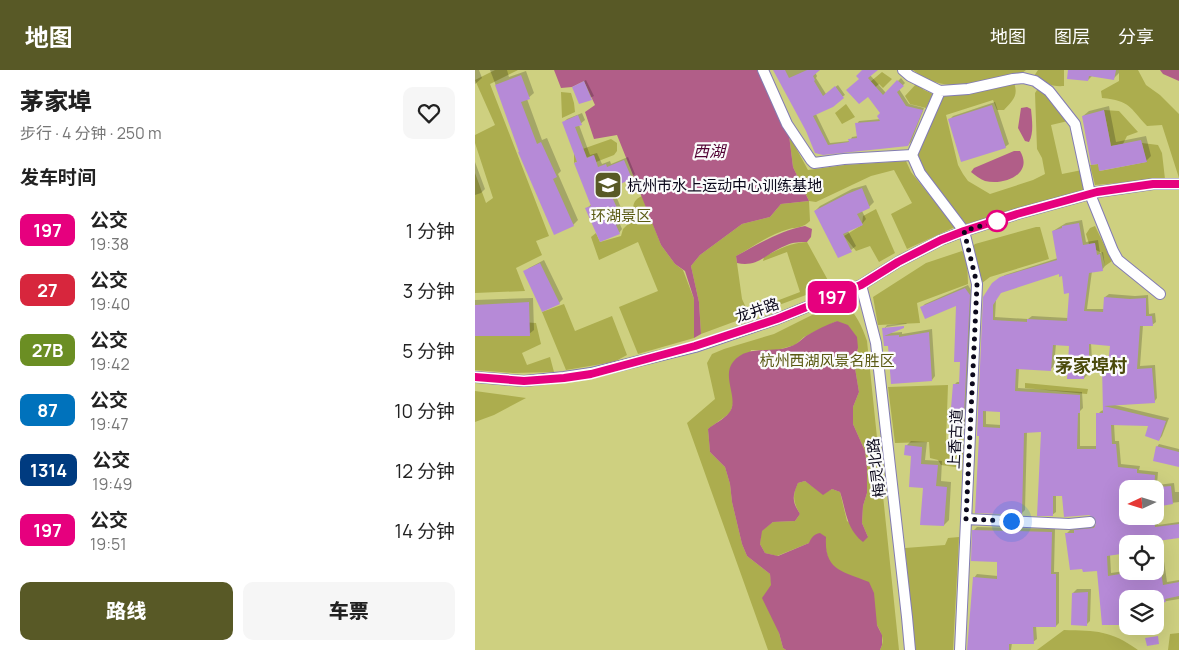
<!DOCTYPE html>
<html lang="zh">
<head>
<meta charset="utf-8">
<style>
	body { margin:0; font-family:Manrope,"Noto Sans SC",sans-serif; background:#f6f6f6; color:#222; height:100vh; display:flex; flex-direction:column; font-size:19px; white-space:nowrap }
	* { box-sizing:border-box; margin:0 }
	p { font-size:16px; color:#767676 }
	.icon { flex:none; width:28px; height:28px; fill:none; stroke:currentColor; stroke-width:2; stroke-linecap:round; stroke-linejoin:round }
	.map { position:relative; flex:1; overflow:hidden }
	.side { display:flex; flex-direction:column; background:#fff; width:475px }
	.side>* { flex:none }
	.badge { padding:0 10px; border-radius:8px; font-size:18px; line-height:32px }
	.needle { width:32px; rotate:266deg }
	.fabs { position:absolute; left:644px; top:410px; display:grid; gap:10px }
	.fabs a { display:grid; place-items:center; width:45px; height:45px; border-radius:10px; background:#fff; box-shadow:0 5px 20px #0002; font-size:25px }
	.you { position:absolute; width:25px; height:25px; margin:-12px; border:4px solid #fff; border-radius:50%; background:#1a73e8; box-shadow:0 0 0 8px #1a73e833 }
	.map>.badge { position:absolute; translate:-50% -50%; box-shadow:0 0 0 2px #fff }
	h2 { padding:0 20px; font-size:19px; line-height:45px }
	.round { display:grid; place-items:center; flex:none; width:52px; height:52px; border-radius:10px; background:#f6f6f6 }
	.overview { display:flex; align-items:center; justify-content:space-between; height:85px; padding:0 20px }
	h1 { font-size:24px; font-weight:800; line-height:38px }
	.action { display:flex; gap:10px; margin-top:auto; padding:10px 20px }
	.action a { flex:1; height:58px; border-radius:10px; background:#585926; color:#fff; font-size:20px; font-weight:800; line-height:58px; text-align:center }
	.action a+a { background:#f6f6f6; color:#222 }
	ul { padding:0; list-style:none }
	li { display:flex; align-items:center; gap:15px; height:60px; padding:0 20px }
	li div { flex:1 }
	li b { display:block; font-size:19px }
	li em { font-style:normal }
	li .badge { min-width:55px; font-weight:700; text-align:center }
	header { display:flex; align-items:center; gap:30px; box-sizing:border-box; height:70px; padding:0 25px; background:#585926; color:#fff }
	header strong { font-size:24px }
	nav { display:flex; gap:28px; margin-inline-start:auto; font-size:18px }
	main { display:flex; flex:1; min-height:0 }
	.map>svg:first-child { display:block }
	.green { fill:#ced080; fill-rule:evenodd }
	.forest { fill:#acad4e }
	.water { fill:#b15e88 }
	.shadow { fill:#0003; fill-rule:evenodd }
	.building { fill:#b68ad7; fill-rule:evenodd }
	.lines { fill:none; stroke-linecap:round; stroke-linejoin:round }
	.minor-casing { stroke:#837cb3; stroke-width:12 }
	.minor { stroke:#fff; stroke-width:10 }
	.line-casing { stroke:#fff; stroke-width:11 }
	.line { stroke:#e6007e; stroke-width:8 }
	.walk { stroke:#0b081b; stroke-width:5; stroke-dasharray:0 9 }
	.stop-dot { fill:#fff; stroke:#e6007e; stroke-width:2.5 }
	.labels { text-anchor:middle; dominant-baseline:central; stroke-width:4.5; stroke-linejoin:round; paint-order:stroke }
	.poi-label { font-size:15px; fill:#0b081b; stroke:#fbfbfb; text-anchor:start }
	.park-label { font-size:15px; fill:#5a5a13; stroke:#fbfbfb }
	.street-label { font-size:15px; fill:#0b081b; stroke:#fbfbfb }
	.water-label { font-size:16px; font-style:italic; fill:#510133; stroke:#fbfbfb }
	.quarter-label { font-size:18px; font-weight:bold; fill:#4b4b0c; stroke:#fbfbfb }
</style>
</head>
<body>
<header>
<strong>地图</strong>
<nav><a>地图</a><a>图层</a><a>分享</a></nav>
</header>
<main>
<section class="side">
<div class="overview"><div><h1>茅家埠</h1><p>步行 · 4 分钟 · 250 m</p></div><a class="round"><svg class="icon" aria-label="heart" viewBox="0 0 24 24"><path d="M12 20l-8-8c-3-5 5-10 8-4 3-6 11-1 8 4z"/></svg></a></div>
<h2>发车时间</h2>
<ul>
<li><span class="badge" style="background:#e6007e;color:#fff">197</span><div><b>公交</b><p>19:38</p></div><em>1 分钟</em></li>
<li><span class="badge" style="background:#d7263d;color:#fff">27</span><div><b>公交</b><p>19:40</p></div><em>3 分钟</em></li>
<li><span class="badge" style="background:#6b8e23;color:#fff">27B</span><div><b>公交</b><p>19:42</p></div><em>5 分钟</em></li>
<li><span class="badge" style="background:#0072bc;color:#fff">87</span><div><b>公交</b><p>19:47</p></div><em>10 分钟</em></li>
<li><span class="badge" style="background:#003b80;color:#fff">1314</span><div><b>公交</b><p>19:49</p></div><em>12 分钟</em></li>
<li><span class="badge" style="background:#e6007e;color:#fff">197</span><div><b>公交</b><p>19:51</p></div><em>14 分钟</em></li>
</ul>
<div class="action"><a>路线</a><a>车票</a></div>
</section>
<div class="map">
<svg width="704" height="580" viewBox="0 0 704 580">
	<rect width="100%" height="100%" fill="#d9d5f9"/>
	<!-- green -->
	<path class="green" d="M0,0H704V580H0ZM652,419H680V446H652ZM652,474H680V501H652ZM652,529H680V556H652Z"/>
	<!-- forest -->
	<path class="forest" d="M20,0H43L15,14L74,166L61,171L67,185L41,198L50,221L0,223V103L11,133L18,128L0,73V65L20,55L0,10Z
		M438,0H551L547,3C511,12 471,27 438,0Z
		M563,0H589V16C576,17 570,13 559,6Z
		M644,0H663L671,15L685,25L704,44V108L687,55L672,56C654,37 656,31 627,28L626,21L644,11Z
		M407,2L417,9L408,18L404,14L394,23L389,17Z
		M442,13L449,20L458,24L451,38L435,34L430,26Z
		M539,13C544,26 537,31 529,40H522L518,30L471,45L483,95L488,104L493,111L515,124L558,110L570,104L567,88L562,79L560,23L562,20L569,21L593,51L576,55L587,104L607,100L611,120L491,154L449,100L441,86L467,26L489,24Z
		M86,22L96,23L99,33L100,42L87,48Z
		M371,34L380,47L367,54L360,43Z
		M629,40L644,41L663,62L652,66L648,74L636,76Z
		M314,65L333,100L370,95L431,91L436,102L480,157L432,179L416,144L437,133L419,100L396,106L341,132L334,131L335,151C328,158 322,157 314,159C295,164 278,177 261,186L267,229L273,242L325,222L312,182L288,191L289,187C304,179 315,173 332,172L355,214L350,218L226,264L224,232L216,196L225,185L267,154L295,147L306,134L334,131L318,97Z
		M136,69L142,73V81L139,85L121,92L118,85L99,93V82Z
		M667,73L683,75L687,83L690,109L620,115L615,95L623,94L625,101L671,92Z
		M167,126L186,175L200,194L208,200L219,229V268L163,284L144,237L183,221L163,172L124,190L116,167L121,163L125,172L146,166L148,159L159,148C158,138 156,131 167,126Z
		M401,139L420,183L404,192L395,176L381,181L369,166L387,155L388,146Z
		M620,156L637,191L630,196L627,183L621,180L620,173L614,174L611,164L615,158Z
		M561,157H565L574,189L515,207L507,213L497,177L500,174Z
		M487,181L492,187L493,214L442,233L445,253L403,255L398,227L451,193Z
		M370,233C381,244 387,256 392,271L424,580H405C410,570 407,564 402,555L358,497L353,489L350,475L334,473L302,486L290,483L285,474L286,461L298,452L320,451L325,444C318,432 317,425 323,413L330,411L348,424L357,419L365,422L372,451L393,467L387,453L388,436L392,423V398L390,381L378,354V337L384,322L379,292L383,278L362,251L329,267L320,275L302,280H276L255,343L233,359L235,382L250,397L255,414L257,432L267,474L272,486L295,504L304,563L308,578L311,580H293L212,353L240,329L232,293L237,284L249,279L299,264L357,235Z
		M89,234L100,261L137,246L152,285L139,292L91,300L67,242Z
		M45,252L61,253L66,274L47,283L52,295L75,287L79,302L38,303L0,300V262Z
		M550,313L613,319L612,324L550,318Z
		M473,315L471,371H489L487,398L466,395L463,390L455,388L454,372L420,373L413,317Z
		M0,321L51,328L19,345L0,352Z
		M484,467L478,580H440L430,478L470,475L473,468Z
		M589,560C622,561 635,560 663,580H562Z
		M704,563V580H693L695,564Z"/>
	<!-- water -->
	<path class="water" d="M79,0H284L314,65L318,97L334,131L306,134L295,147L267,154L225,185L216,196L224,232L226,264L219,268V229L210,201L200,194L186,175L142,65L119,69L110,42L120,35L109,11L97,17L86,18Z
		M685,0H704V11L688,4Z
		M552,37L556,39C557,50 559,63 554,72L550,71L543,58L546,38Z
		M539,81H545C559,104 529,116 510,111C505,109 500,105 496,102L499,98Z
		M330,156L337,159L336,167L332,172C325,172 318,172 312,175C292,182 284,198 262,193L261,186C284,174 304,161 330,156Z
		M362,251L373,255L382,267L383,278L379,292L384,322L378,337V354L390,381L392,398V423L388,436L387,453L393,467L388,472C371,459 371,440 365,422L357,419L348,425L330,411L323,413C317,427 317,431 325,444L320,451L298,452L287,461L285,474L290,483L303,486L334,473C336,468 339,464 345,463L351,467C349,501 368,501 394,512L399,523L402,555L407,565V575L405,580H311L308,578L304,563L287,528L296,515L295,504L272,486L267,474L257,432L255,414L250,397L235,382L233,359C239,354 249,349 254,343C265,330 246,307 258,292C273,273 299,285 319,275C323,273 327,269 331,266C341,260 351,255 362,251Z"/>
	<!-- shadow -->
	<path class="shadow" d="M0,0H4L7,8L0,14Z
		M15,0H32L34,7L51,1L59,23L52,29L67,70L72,68L86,101L83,104L103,150L98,155L46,81Z
		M300,0H343L340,2L342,6L341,8L351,24L363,15L370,25L341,44L355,73L375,71L377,67L383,66L382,54L384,51L406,49V43L385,8L389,0H401L395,5L411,23L426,8L430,13L424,19L434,34L449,38L436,72L433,75L348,84Z
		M594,0H644V3L639,8L617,6L613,10Z
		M111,10L119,26L105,33L99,17Z
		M520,32L534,74L530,77L475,49L478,46Z
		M634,36L641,72L671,66L676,86L671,91L624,92L608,46L614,41Z
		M107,43L110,50L104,55L115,85L122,83L127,94L135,91L136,94L153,87L160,104L156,107L143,113L144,115L138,119L150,147L144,152L147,159L144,163L112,138L117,134L101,93L103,91L89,52L92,49Z
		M0,92L10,119L6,123L0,125Z
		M391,115L399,132L394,137L387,141L391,149L387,154L373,161L381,176L376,180L340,141L345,136L377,119Z
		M607,150L611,172L623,170L625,183L628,182L630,196L627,200L617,201L612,239H629L630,227L634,224L660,226L673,225L674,244L680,243L681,252L677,255H668L665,296L680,295L682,328L679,332L640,335L694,348L687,366L684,370L674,355L639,354L640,371H644L646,394L665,396L664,400L683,402L682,415L699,413L700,422H704V432L680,435L683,455L704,452V467L686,470L692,512L704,510V529L680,533V529H652V553L628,554L623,500L592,463L595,460L623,455L622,448L588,425H581V442L577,445L567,361L552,362L550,440L546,444L502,441L510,227L522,210L530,205L583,188L578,161L591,153ZM585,202L588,205L596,222L593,248L557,246L553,249L520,247L521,230L523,225L529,220ZM616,273L636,275L635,292H632L629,296V340L626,341L623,344L622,376H605V341L608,338L607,322L543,318L544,298L575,300L579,296L581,274L595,275L609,308L612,305L613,294L617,290ZM511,340L526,341V355L511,354ZM652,419H680V446H652ZM652,474H680V501H652ZM647,482L650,501L636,503L635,484Z
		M69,190L88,229L84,233L50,202L54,198Z
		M493,215L497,222L491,358L488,361L479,315L482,312H485L486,291L482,234L447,237L450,234Z
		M58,228L59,260L54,264L0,265V230Z
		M432,253L431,254L411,257V259L415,263L427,262V264L457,259L460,306L457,310L414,275H410L409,259L412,255Z
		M436,371L452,372L450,390L467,391L466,411L476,412L474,450L469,455L449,417L438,385L431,376Z
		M684,374L704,379V395L682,377Z
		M502,457L580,459L579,502H584V553L581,556H561L562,569L558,572L537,573L536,580H493L499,508L502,504L523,506V491L499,460Z
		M602,519H616L615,551L611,555L598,523Z
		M656,556H673V559L670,562Z"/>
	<!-- building -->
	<path class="building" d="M298,0H310L314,8L332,0H345L338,6L340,10L339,11L348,26L360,16L369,28L358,37L338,46L353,75L374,72L373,69L382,68L380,53L405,51L402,46L405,43L393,27L384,34L371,20L384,9L381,6L387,0H403L393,8L408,25L422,10L429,16L422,22L431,36L448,40L433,76L348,85L340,83L331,61Z
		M593,0H641L639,10L614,6L613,11L592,9Z
		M46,5L55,29L46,32L62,74L66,72L82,107L78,109L99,156L79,165L43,82H44L20,15Z
		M109,11L117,30L104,34L97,17Z
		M517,35L531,78L486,92L473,49Z
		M629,40L636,76L666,70L672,92L624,101L623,94L616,95L607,46Z
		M103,45L107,55L100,57L112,88L119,85L123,97L131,94L132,97L149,90L157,109L140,116L141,119L135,122L148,152L141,155L145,164L125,172L110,138L116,136L99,93L102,92L87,52Z
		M387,118L395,138L382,144L388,155L368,164L377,182L363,188L339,141L372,124Z
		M604,153L608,175L620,173L622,185L625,184L628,201L614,203L609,241L628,242L629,227L655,229L671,228V246H677L678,256H665L662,299L677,298L680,333L629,336L691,351L684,371L670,366L673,356L636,355L637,374H641L643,397L662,399V403L680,405L679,419H666L667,415L649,413L654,450L679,446L680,457L704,454V468L682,471L683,474H652V499H648L646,484L632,486L633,506L663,501H686L688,515L704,512V526L690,529L691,532L680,534V529H652V555H627L622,501L608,502L607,499L595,500L590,463H599V460L619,458L621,454L620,448L614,445L589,447L587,426H578V446H562L566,362L549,363L547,445L500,443L504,366H502L508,227L517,213L525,207L582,190L577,161L587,158V156ZM584,204V207L587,206L589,224L594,223L592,251L552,249V252L518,250V235L526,223ZM614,274L635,276L633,295H627L628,343H621V379H602L603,343H605V325L540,321L541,299L576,301L578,275L594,276L592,309H609L610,295H614ZM508,341L525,342V358L508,357Z
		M65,193L85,234L67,242L48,201Z
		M490,218L495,225L488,363L474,362L478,314H484L485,292H479L481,236L450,249L445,237Z
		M54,232L55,266H0V235Z
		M429,256V258L409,266L424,265V267L454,262L457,311L416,314L413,276H409L407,258Z
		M430,375L447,377L446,394L463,395L461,416L472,417L469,456L445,455L448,418L434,417L436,386L429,385Z
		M681,376L704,382V397L678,391Z
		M696,416L698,434L686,436L684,417Z
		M497,460L577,462L576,504H581V557H558L559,574H534V580H492L498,507L522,509V492L496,491Z
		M613,522L612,556L596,555L597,523Z
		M655,556H669L670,563L656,565Z
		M683,566L684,574L672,576L670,568Z"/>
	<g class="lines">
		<defs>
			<path id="minor" d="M288,0L312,54L336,90L339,93L369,89L437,85
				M428,0L435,6L465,21L493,19L538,9L548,8L560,11L574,21L600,54L615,124L638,181L643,190L685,224
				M465,21L437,85L445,103L489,161L502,214L485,580
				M386,215L401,273L432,547L435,580
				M0,307L49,311L89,307L116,303L220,277L302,249L386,215L423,192L466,170L489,161L542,144L622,122L678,114H704
				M491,449L594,454L615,452"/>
		</defs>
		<!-- minor casing -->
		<use href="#minor" class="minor-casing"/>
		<!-- minor -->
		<use href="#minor" class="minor"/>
	</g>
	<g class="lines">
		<defs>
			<path id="line" d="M0,307L49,311L89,308L116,304L220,276L302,249L386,215L423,192L466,170L489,161L542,144L622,122L678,114H704"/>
		</defs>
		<!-- line casing -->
		<use href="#line" class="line-casing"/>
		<!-- line -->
		<use href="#line" class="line"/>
		<!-- walk -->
		<path class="walk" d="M522,151L489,161L502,214L491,449L536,451"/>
	</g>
	<!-- icons -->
	<defs>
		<symbol id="university-square" viewBox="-11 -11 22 22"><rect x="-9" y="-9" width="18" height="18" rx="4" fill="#585926" stroke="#fbfbfb"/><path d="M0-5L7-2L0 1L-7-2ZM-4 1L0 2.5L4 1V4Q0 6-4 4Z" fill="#fff"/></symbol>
	</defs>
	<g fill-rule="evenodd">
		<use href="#university-square" x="117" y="99" width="32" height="32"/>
	</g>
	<!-- markers -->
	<circle class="stop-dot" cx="522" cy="151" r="10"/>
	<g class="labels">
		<!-- poi labels -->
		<g class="poi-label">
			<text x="152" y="115">杭州市水上运动中心训练基地</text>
		</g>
		<!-- park labels -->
		<g class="park-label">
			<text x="146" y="145">环湖景区</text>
			<text x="352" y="290">杭州西湖风景名胜区</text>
		</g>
		<!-- street labels -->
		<g class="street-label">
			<text transform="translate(282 240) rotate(-19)">龙井路</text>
			<text transform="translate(480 369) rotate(-87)">上香古道</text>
			<text transform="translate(401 398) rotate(-97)">梅灵北路</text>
		</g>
		<!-- water labels -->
		<g class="water-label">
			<text x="234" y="81">西湖</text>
		</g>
		<!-- quarter labels -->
		<g class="quarter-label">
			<text x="616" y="295">茅家埠村</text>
		</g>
	</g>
</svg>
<div class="fabs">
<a><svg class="needle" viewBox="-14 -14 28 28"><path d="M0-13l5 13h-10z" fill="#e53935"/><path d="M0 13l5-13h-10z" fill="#767676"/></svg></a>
<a><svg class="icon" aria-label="locate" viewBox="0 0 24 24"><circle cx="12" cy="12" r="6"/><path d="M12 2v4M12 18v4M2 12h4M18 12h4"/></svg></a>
<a><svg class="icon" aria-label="layers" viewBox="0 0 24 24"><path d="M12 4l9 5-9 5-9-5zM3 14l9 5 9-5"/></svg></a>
</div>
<div class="you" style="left:536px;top:451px"></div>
<b class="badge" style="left:357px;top:227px;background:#e6007e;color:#fff">197</b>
</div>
</main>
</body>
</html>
